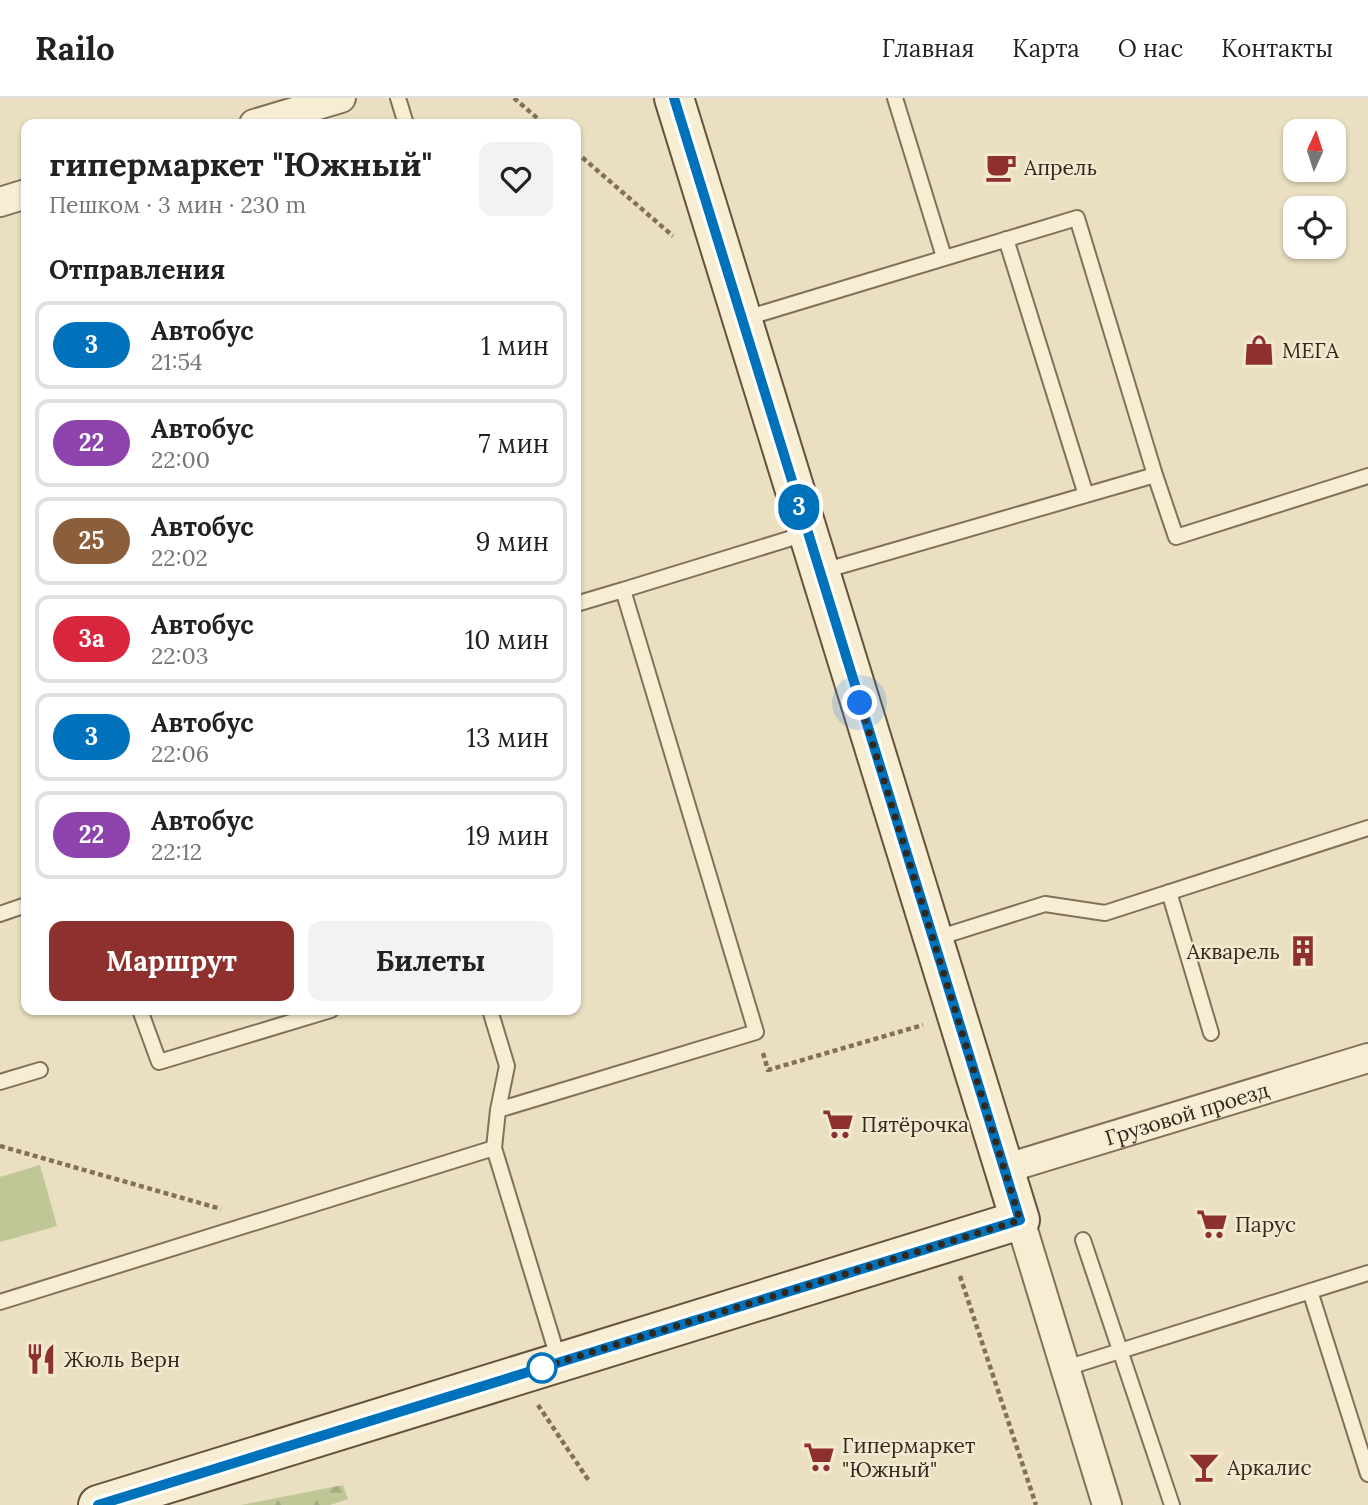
<!DOCTYPE html>
<html lang="ru">
<head>
<meta charset="utf-8">
<style>
	body { margin:0; font-family:Lora,serif; background:#f2f2f2; color:#222; height:100vh; display:flex; flex-direction:column; font-size:26px; white-space:nowrap }
	* { box-sizing:border-box; margin:0 }
	p { font-size:23px; color:#767676 }
	.icon { flex:none; width:38px; height:38px; fill:none; stroke:currentColor; stroke-width:2; stroke-linecap:round; stroke-linejoin:round }
	.map { position:relative; flex:1; overflow:hidden }
	.sheet { position:absolute; left:21px; top:21px; width:560px; height:896px; display:flex; flex-direction:column; background:#fff; border-radius:14px; box-shadow:0 2px 5px #0004 }
	.sheet>* { flex:none }
	.badge { padding:0 14px; border-radius:23px; font-size:24px; line-height:46px }
	.needle { width:46px; rotate:3deg }
	.controls { position:absolute; left:1283px; top:21px; display:grid; gap:14px }
	.controls a { display:grid; place-items:center; width:63px; height:63px; border-radius:14px; background:#fff; box-shadow:0 2px 5px #0004; font-size:35px }
	.you { position:absolute; width:35px; height:35px; margin:-18px; border:5px solid #fff; border-radius:50%; background:#1a73e8; box-shadow:0 0 0 10px #1a73e833 }
	.map>.badge { position:absolute; translate:-50% -50%; box-shadow:0 0 0 4px #fff }
	h2 { padding:0 28px; font-size:26px; line-height:63px }
	.round { display:grid; place-items:center; flex:none; width:74px; height:74px; border-radius:14px; background:#f2f2f2 }
	.summary { display:flex; align-items:center; justify-content:space-between; height:119px; padding:0 28px }
	h1 { font-size:33px; font-weight:700; line-height:52px }
	.button { display:flex; gap:14px; margin-top:auto; padding:14px 28px }
	.button a { flex:1; height:80px; border-radius:14px; background:#8d302e; color:#fff; font-size:28px; font-weight:700; line-height:80px; text-align:center }
	.button a+a { background:#f2f2f2; color:#222 }
	ul { padding:0; list-style:none }
	li { display:flex; align-items:center; gap:21px; height:88px; margin:0 14px 10px; padding:0 14px; border:4px solid #e0e0e0; border-radius:14px }
	li div { flex:1 }
	li b { display:block; font-size:26px }
	li em { font-style:normal }
	li .badge { min-width:77px; font-weight:700; text-align:center }
	header { display:flex; align-items:center; gap:42px; box-sizing:border-box; height:98px; padding:0 35px; background:#fff; border-bottom:2px solid #e0e0e0 }
	header strong { font-size:33px }
	nav { display:flex; gap:38px; margin-inline-start:auto; font-size:24px }
	.map>svg:first-child { display:block }
	.forest { fill:url(#forest-firs) }
	.green { fill:#c0c796 }
	.lines { fill:none; stroke-linecap:round; stroke-linejoin:round }
	.service-casing { stroke:#82705a; stroke-width:18 }
	.minor-casing { stroke:#82705a; stroke-width:32 }
	.secondary-casing { stroke:#64523d; stroke-width:42 }
	.path { stroke:#82705a; stroke-width:4.5; stroke-dasharray:5 3.5; stroke-linecap:butt }
	.service { stroke:#f6edd3; stroke-width:14 }
	.minor { stroke:#f6edd3; stroke-width:28 }
	.secondary { stroke:#f6edd3; stroke-width:38 }
	.line-casing { stroke:#fff; stroke-width:16 }
	.line { stroke:#0072bc; stroke-width:10 }
	.walk { stroke:#33281d; stroke-width:7; stroke-dasharray:0 12.6 }
	.stop-dot { fill:#fff; stroke:#0072bc; stroke-width:3.5 }
	.labels { text-anchor:middle; dominant-baseline:central; stroke-width:5; stroke-linejoin:round; paint-order:stroke }
	.poi-label { font-size:21px; fill:#33281d; stroke:#f2e9d0; text-anchor:start }
	.street-label { font-size:21px; fill:#33281d; stroke:#f2e9d0 }
</style>
</head>
<body>
<header>
<strong>Railo</strong>
<nav><a>Главная</a><a>Карта</a><a>О нас</a><a>Контакты</a></nav>
</header>
<div class="map">
<svg width="1368" height="1407" viewBox="0 0 1368 1407">
	<defs>
		<pattern id="forest-firs" width="22" height="20" patternUnits="userSpaceOnUse" patternTransform="scale(1.75)"><rect width="22" height="20" fill="#c0c796"/><path d="M5 1l3.5 6h-7zM16 11l3.5 6h-7z" fill="#a5ab81"/></pattern>
	</defs>
	<rect width="100%" height="100%" fill="#eadfc1"/>
	<!-- forest -->
	<path class="forest" d="M343,1387L348,1401L330,1407H241Z"/>
	<!-- green -->
	<path class="green" d="M40,1067L57,1128L0,1144V1079Z"/>
	<g class="lines">
		<defs>
			<path id="service" d="M398,0L406,26
				M895,0L944,159
				M1006,141L1086,397
				M743,221L1077,120L1155,377L823,473
				M1155,377L1176,439L1368,378
				M623,492L805,436
				M1169,794L1211,935
				M0,816L26,807
				M934,841L1045,806L1105,815L1368,730
				M140,912L159,964L331,912
				M490,912L507,968L498,1012
				M0,984L40,972
				M494,1050L559,1263
				M1083,1142L1172,1407
				M1310,1193L1368,1376
				M0,1204L494,1050L498,1012L756,934L623,492L576,506
				M1066,1270L1368,1175"/>
			<g id="minor">
				<path d="M254,26L341,0"/>
				<path d="M0,104L26,96"/>
				<path id="s1" d="M1004,1071L1368,960"/>
				<path d="M1020,1122L1107,1407"/>
			</g>
			<path id="secondary" d="M98,1407L1020,1122L674,0"/>
		</defs>
		<!-- service casing -->
		<use href="#service" class="service-casing"/>
		<!-- minor casing -->
		<use href="#minor" class="minor-casing"/>
		<!-- secondary casing -->
		<use href="#secondary" class="secondary-casing"/>
		<!-- path -->
		<path class="path" d="M514,0L544,26
			M576,54L673,138
			M763,955L768,972L923,927
			M0,1048L221,1111
			M960,1178L1036,1407
			M538,1307L589,1383"/>
		<!-- service -->
		<use href="#service" class="service"/>
		<!-- minor -->
		<use href="#minor" class="minor"/>
		<!-- secondary -->
		<use href="#secondary" class="secondary"/>
	</g>
	<g class="lines">
		<defs>
			<path id="line" d="M98,1407L1020,1122L674,0"/>
		</defs>
		<!-- line casing -->
		<use href="#line" class="line-casing"/>
		<!-- line -->
		<use href="#line" class="line"/>
		<!-- walk -->
		<path class="walk" d="M542,1270L537,1271L1020,1122L860,605"/>
	</g>
	<!-- icons -->
	<defs>
		<symbol id="cafe-bare" viewBox="-9 -9 18 18"><path d="M-5.5-4.5H6V0H3Q3 3.5 0 3.5H-2.5Q-5.5 3.5-5.5 0ZM3-3.2v2h1.7v-2ZM-6 4.5H4V6H-6Z" fill="#8d302e" stroke="#f2e9d0" stroke-width="2.5" paint-order="stroke"/></symbol>
		<symbol id="shop-bare" viewBox="-9 -9 18 18"><path d="M-5-2.5h2.3a2.7 3.5 0 0 1 5.4 0H5L5.5 6h-11ZM-1.5-2.5h3a1.5 2.3 0 0 0-3 0Z" fill="#8d302e" stroke="#f2e9d0" stroke-width="2.5" paint-order="stroke"/></symbol>
		<symbol id="building-bare" viewBox="-9 -9 18 18"><path d="M-4-6H4V6H1V3H-1V6H-4ZM-2.5-4.3h1.7v1.8h-1.7ZM.8-4.3h1.7v1.8H.8ZM-2.5-1h1.7V.8h-1.7ZM.8-1h1.7V.8H.8Z" fill="#8d302e" stroke="#f2e9d0" stroke-width="2.5" paint-order="stroke"/></symbol>
		<symbol id="supermarket-bare" viewBox="-9 -9 18 18"><path d="M-6-5.5h2.5l.6 2H6L4.5 2H-2.5L-4.4-4H-6ZM-1.5 3.2a1.3 1.3 0 1 0 .1 0ZM3 3.2a1.3 1.3 0 1 0 .1 0Z" fill="#8d302e" stroke="#f2e9d0" stroke-width="2.5" paint-order="stroke"/></symbol>
		<symbol id="restaurant-bare" viewBox="-9 -9 18 18"><path d="M-5-6h1v4h1v-4h1v4h1v-4h1v5L-1.5 .5V6h-2V.5L-5-1ZM5-6V6H3V1.5H1.5Q1.5-4 5-6Z" fill="#8d302e" stroke="#f2e9d0" stroke-width="2.5" paint-order="stroke"/></symbol>
		<symbol id="bar-bare" viewBox="-9 -9 18 18"><path d="M-6-5H6L.8 .8V4.5H3.5V6h-7V4.5H-.8V.8Z" fill="#8d302e" stroke="#f2e9d0" stroke-width="2.5" paint-order="stroke"/></symbol>
	</defs>
	<g fill-rule="evenodd">
		<use href="#cafe-bare" x="979" y="47" width="44" height="44"/>
		<use href="#shop-bare" x="1237" y="230" width="44" height="44"/>
		<use href="#building-bare" x="1281" y="831" width="44" height="44"/>
		<use href="#supermarket-bare" x="816" y="1004" width="44" height="44"/>
		<use href="#supermarket-bare" x="1190" y="1104" width="44" height="44"/>
		<use href="#restaurant-bare" x="19" y="1239" width="44" height="44"/>
		<use href="#supermarket-bare" x="797" y="1337" width="44" height="44"/>
		<use href="#bar-bare" x="1182" y="1347" width="44" height="44"/>
	</g>
	<!-- markers -->
	<circle class="stop-dot" cx="542" cy="1270" r="14"/>
	<g class="labels">
		<!-- poi labels -->
		<g class="poi-label">
			<text x="1024" y="69">Апрель</text>
			<text x="1282" y="252">МЕГА</text>
			<text x="1280" y="853" text-anchor="end">Акварель</text>
			<text x="861" y="1026">Пятёрочка</text>
			<text x="1235" y="1126">Парус</text>
			<text x="64" y="1261">Жюль Верн</text>
			<text x="842" y="1347">Гипермаркет<tspan x="842" dy="24">"Южный"</tspan></text>
			<text x="1227" y="1369">Аркалис</text>
		</g>
		<!-- street labels -->
		<g class="street-label">
			<text stroke="none"><textPath href="#s1" startOffset="191">Грузовой проезд</textPath></text>
		</g>
	</g>
</svg>
<div class="controls">
<a><svg class="needle" viewBox="-14 -14 28 28"><path d="M0-13l5 13h-10z" fill="#e53935"/><path d="M0 13l5-13h-10z" fill="#767676"/></svg></a>
<a><svg class="icon" aria-label="locate" viewBox="0 0 24 24"><circle cx="12" cy="12" r="6"/><path d="M12 2v4M12 18v4M2 12h4M18 12h4"/></svg></a>
</div>
<div class="you" style="left:860px;top:605px"></div>
<b class="badge" style="left:799px;top:409px;background:#0072bc;color:#fff">3</b>
<section class="sheet">
<div class="summary"><div><h1>гипермаркет &quot;Южный&quot;</h1><p>Пешком · 3 мин · 230 m</p></div><a class="round"><svg class="icon" aria-label="heart" viewBox="0 0 24 24"><path d="M12 20l-8-8c-3-5 5-10 8-4 3-6 11-1 8 4z"/></svg></a></div>
<h2>Отправления</h2>
<ul>
<li><span class="badge" style="background:#0072bc;color:#fff">3</span><div><b>Автобус</b><p>21:54</p></div><em>1 мин</em></li>
<li><span class="badge" style="background:#8e44ad;color:#fff">22</span><div><b>Автобус</b><p>22:00</p></div><em>7 мин</em></li>
<li><span class="badge" style="background:#8b5e3c;color:#fff">25</span><div><b>Автобус</b><p>22:02</p></div><em>9 мин</em></li>
<li><span class="badge" style="background:#d7263d;color:#fff">3а</span><div><b>Автобус</b><p>22:03</p></div><em>10 мин</em></li>
<li><span class="badge" style="background:#0072bc;color:#fff">3</span><div><b>Автобус</b><p>22:06</p></div><em>13 мин</em></li>
<li><span class="badge" style="background:#8e44ad;color:#fff">22</span><div><b>Автобус</b><p>22:12</p></div><em>19 мин</em></li>
</ul>
<div class="button"><a>Маршрут</a><a>Билеты</a></div>
</section>
</div>
</body>
</html>
